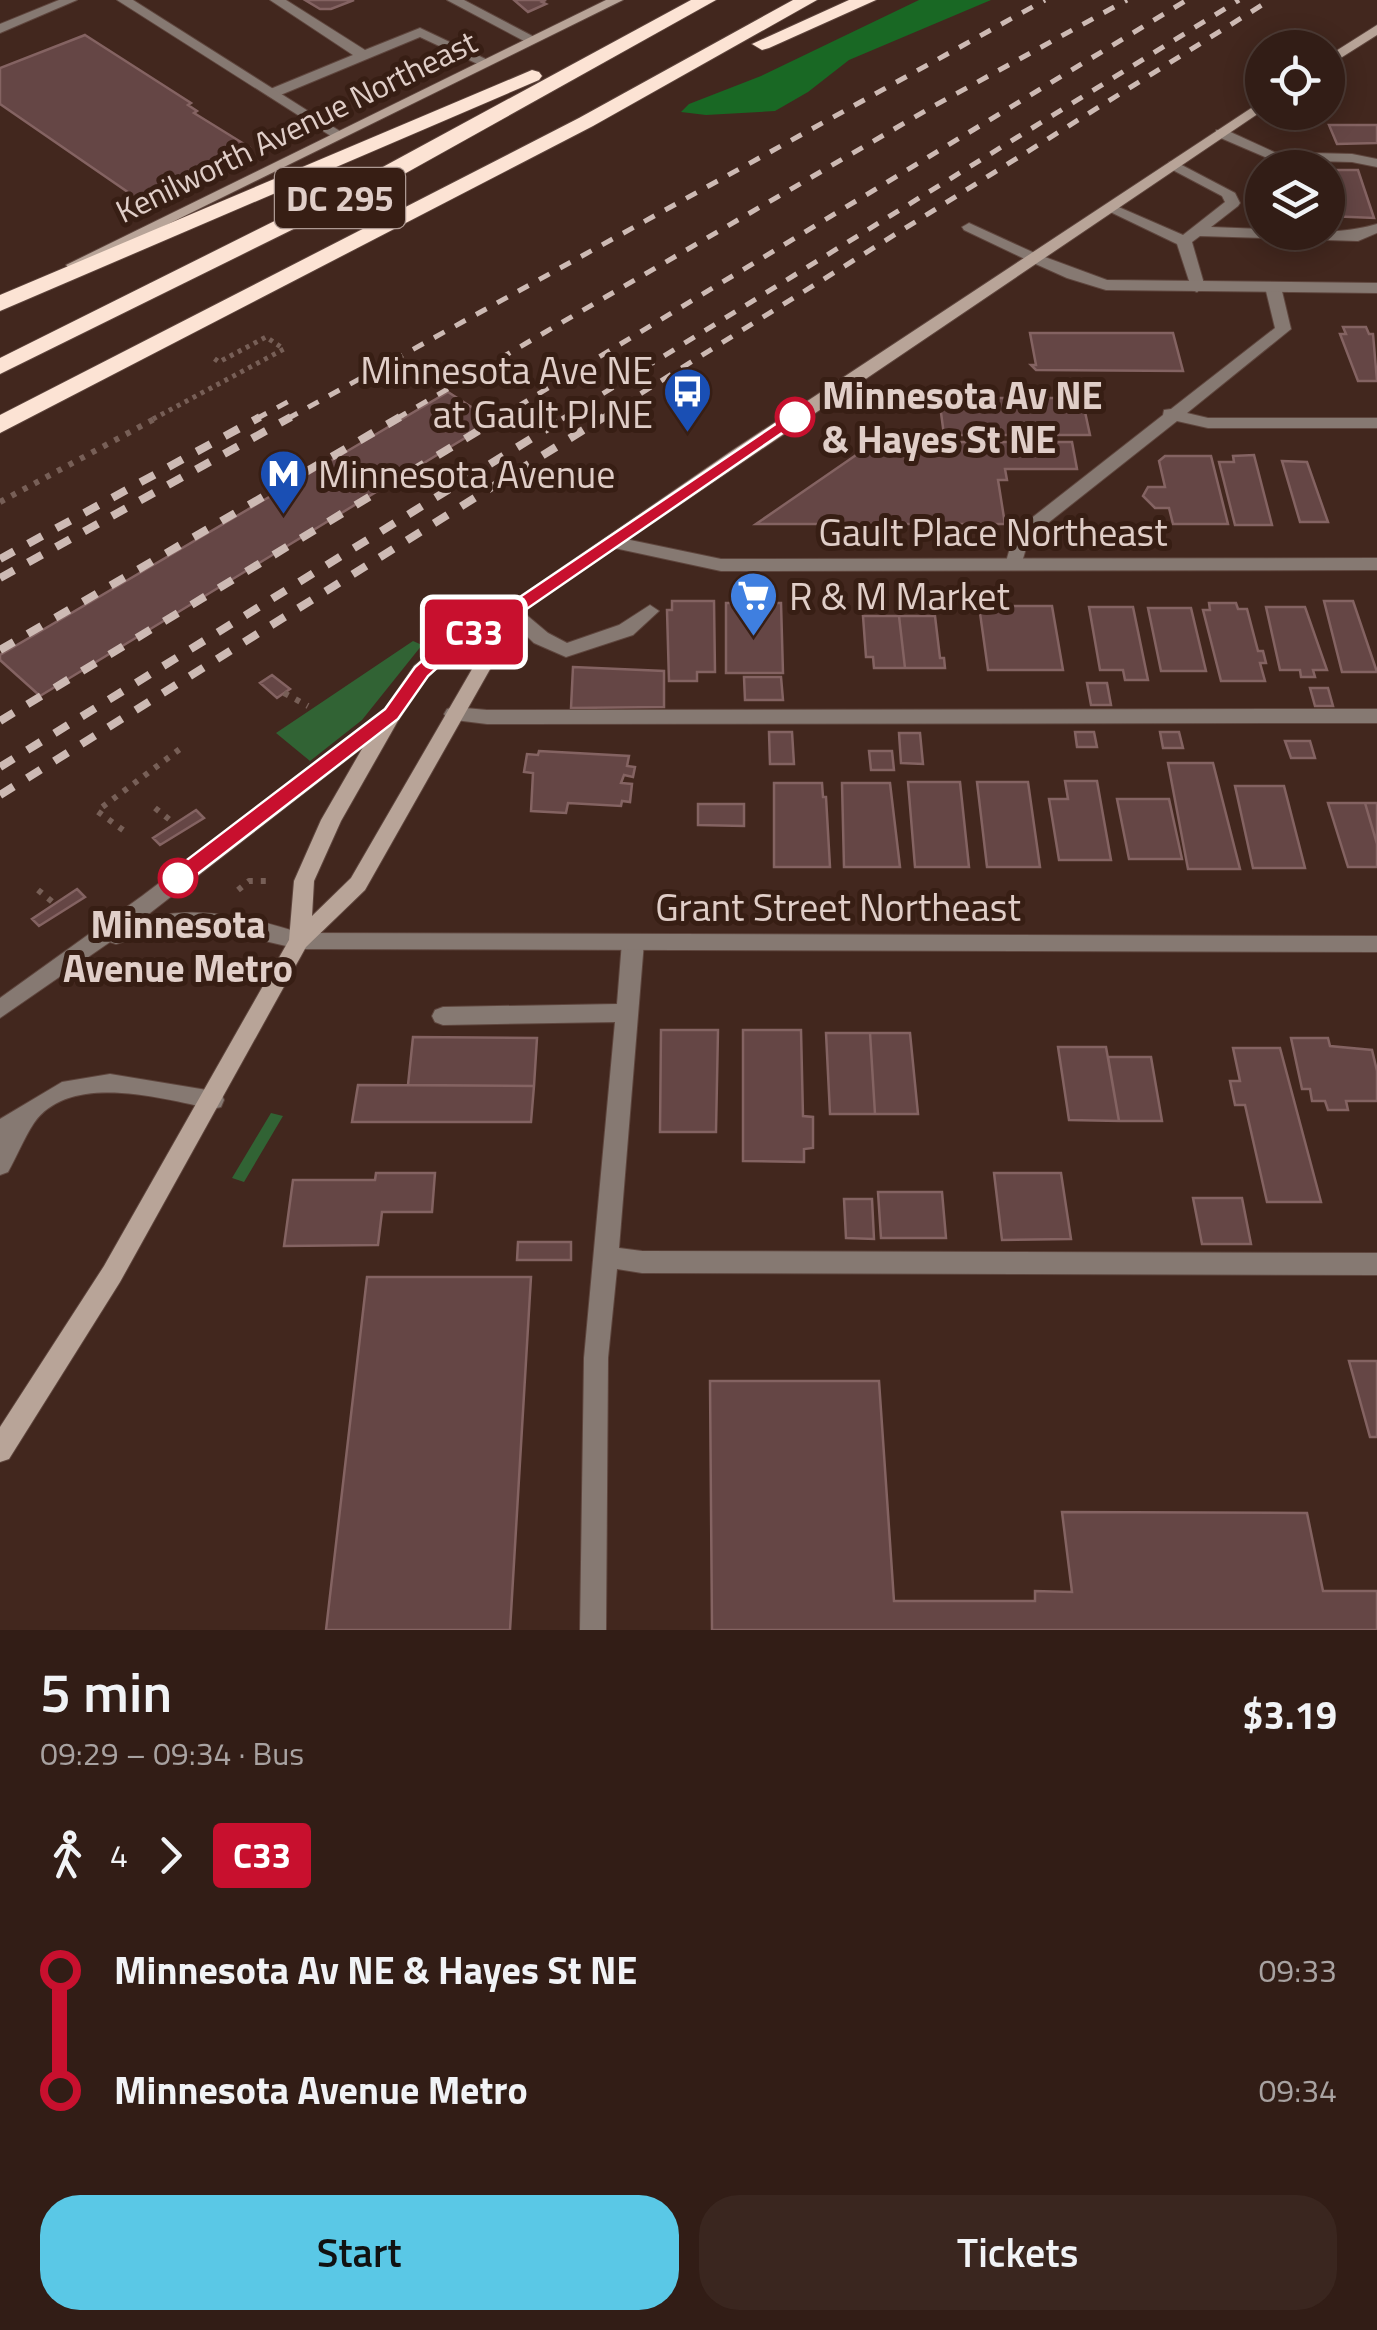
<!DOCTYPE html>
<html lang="en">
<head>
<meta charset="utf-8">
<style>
	body { margin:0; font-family:"Titillium Web",sans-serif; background:#3a261f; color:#f1f3f6; height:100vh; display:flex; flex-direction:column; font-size:38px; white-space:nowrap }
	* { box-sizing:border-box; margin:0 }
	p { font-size:32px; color:#a8a2a1 }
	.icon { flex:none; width:55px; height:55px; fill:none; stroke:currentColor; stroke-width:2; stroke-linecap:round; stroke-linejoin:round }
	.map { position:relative; height:1630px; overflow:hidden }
	.drawer { display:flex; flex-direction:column; background:#321d16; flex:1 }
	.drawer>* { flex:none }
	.badge { padding:0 20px; border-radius:8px; font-size:35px; line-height:65px }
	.controls { position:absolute; left:1245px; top:30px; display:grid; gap:20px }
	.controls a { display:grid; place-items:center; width:100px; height:100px; border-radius:50%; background:#321d16; box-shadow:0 5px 25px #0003,0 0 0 2px #4d3b35; font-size:50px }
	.map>.badge { position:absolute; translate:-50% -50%; box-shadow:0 0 0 5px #fff }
	.legs { display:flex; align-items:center; gap:15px; height:110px; padding:0 40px; font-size:32px }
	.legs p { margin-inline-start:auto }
	.headline { display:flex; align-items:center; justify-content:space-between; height:170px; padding:0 40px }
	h1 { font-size:55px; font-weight:600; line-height:75px }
	.button { display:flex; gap:20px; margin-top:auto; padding:20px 40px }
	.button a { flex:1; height:115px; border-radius:40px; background:#5ac8e6; color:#111; font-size:40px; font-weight:600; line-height:115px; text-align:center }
	.button a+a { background:#3a261f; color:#f1f3f6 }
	ul { padding:0 40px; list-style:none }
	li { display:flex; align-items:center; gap:35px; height:120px; font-size:38px }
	li i { display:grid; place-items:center; width:15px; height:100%; margin:0 12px; background:currentColor }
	li i::after { content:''; width:25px; height:25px; margin:-12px; border:8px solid; border-radius:50%; background:#321d16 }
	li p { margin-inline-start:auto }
	li:first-child i { background:linear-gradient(#0000 50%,currentColor 0) }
	li:last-child i { background:linear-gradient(currentColor 50%,#0000 0) }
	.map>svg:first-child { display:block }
	.green { fill:#316334 }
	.forest { fill:#196824 }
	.building { fill:#654645; stroke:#846362; stroke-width:2.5 }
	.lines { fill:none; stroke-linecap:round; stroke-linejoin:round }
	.lane-casing { stroke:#5e453d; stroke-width:2 }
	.street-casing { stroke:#5e453d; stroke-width:2 }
	.secondary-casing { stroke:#5e453d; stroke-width:2 }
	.highway-casing { stroke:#5e453d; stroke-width:2 }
	.path-far1 { stroke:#775f57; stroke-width:5; stroke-dasharray:4 5; stroke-linecap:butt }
	.path { stroke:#775f57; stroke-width:6; stroke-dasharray:5 8; stroke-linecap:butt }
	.lane { fill:#867972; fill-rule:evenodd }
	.street { fill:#867972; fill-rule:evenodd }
	.secondary { fill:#b8a498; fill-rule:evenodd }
	.highway { fill:#fce3d4; fill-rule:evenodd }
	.rail-far1 { stroke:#cdbab4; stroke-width:5; stroke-dasharray:12 12; stroke-linecap:butt }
	.rail { stroke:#cdbab4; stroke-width:8; stroke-dasharray:16 16; stroke-linecap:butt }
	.line-1 { fill:#c8102e; stroke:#fff; stroke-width:2.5 }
	.stop-1-dot { fill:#fff; stroke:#c8102e; stroke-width:5 }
	.labels { text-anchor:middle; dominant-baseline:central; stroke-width:10; stroke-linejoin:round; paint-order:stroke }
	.far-street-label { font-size:32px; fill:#e0cec8; stroke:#371e14 }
	.shield { fill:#371e14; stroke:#ad9992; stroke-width:2.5 }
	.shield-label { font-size:35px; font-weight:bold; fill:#e0cec8 }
	.poi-label { font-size:38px; fill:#e0cec8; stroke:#371e14; text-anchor:start }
	.stop-label { font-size:38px; font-weight:bold; fill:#e0cec8; stroke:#371e14; text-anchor:start }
	.street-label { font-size:38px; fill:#e0cec8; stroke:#371e14 }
</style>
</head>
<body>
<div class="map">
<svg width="1377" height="1630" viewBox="0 0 1377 1630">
	<rect width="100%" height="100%" fill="#42271e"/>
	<!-- green -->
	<path class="green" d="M413,641L422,645L362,720L310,761L276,733Z
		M271,1113L283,1116L244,1182L232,1178Z"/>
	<!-- forest -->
	<path class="forest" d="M919,0H991L849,60L808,92L775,111L706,115L681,112L689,104L761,76Z"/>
	<!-- building -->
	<path class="building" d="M305,0H354L331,9H320Z
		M514,0H546L542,2L546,4L528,12Z
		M85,35L191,103L188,105L197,111L194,113L249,147L138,199L0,104V68Z
		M1329,125H1377V143L1337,144Z
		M1328,170H1358L1374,218L1328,216Z
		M1343,327H1366L1369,334H1373L1377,381H1358L1340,334H1346Z
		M1030,333H1173L1183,371L1036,370L1031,365H1036Z
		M448,392L493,421L40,696L0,660V655Z
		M939,398H1082L1090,435H944Z
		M875,442H1072L1077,469H1005L1007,480H998L1005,524H756Z
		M1254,455L1272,525H1235L1219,462H1234L1233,456Z
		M1165,456H1211L1228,524H1173L1169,508H1155L1143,496L1148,487H1165L1159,461Z
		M1282,461L1307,462L1328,522H1300Z
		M672,601H714L715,672H697V681H669L667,610H672Z
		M1324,601H1353L1377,672H1342Z
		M726,603H781L783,673H726Z
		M1209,603H1236L1238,609H1247L1258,651H1263L1266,663H1260L1265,681H1221L1203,610H1210Z
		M979,606H1052L1063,670H988Z
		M1089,607H1133L1148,680H1125L1123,670H1100Z
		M1266,607H1305L1327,670H1313L1315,677H1301L1300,670H1280Z
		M1148,608H1191L1206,671H1161Z
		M863,616H899L905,668H874L873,657H866Z
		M899,616H935L940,658H944L945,668H905Z
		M573,667L664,671V707L571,708Z
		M272,675L290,689L277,698L260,683Z
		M744,677H781L783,700H745Z
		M1087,683H1107L1111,705H1091Z
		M1310,688H1328L1333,706H1315Z
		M769,732H792L794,764H770Z
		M1075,732H1094L1097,747H1077Z
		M1160,732H1179L1183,748H1163Z
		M899,733H920L923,764L901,763Z
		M1285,741H1310L1315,758H1291Z
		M539,751L629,756L627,766L635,767L633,777L624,775L621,783L632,784L630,802L622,801L621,806L568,803L566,813L531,811L533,773L524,772L527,754L538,755Z
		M869,751H892L894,770H871Z
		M1168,763H1213L1240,869H1188Z
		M1065,781H1097L1111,860H1059L1049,799H1068Z
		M908,782H960L969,867H915Z
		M977,782H1028L1040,867H987Z
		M774,783H822L823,797H826L830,867H774Z
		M842,783H890L900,867H844Z
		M1235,786H1284L1305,868H1253Z
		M1117,799H1169L1182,859H1129Z
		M1328,803H1365L1377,844V867H1348Z
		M1365,803H1377V844Z
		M698,804H744V826L698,825Z
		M196,810L204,818L160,845L153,838Z
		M77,889L85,897L39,926L32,919Z
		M661,1030H718L716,1132H660Z
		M743,1030H801L803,1116L813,1117V1148L804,1149V1162L743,1161Z
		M826,1033H870L875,1114H830Z
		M870,1033H910L918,1114H875Z
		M413,1037L537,1038L534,1086L408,1085Z
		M1291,1038H1328L1330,1046L1372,1050L1377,1071V1101H1346L1348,1110H1328L1325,1101H1312L1310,1089H1302Z
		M1058,1047H1106L1119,1121L1069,1120Z
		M1233,1048H1280L1321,1202H1267L1245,1105H1235L1230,1081H1240Z
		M1108,1057H1151L1162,1121H1119Z
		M358,1085L534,1086L531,1122H352Z
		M376,1173H435L432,1212H382L378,1245L284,1246L293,1180H375Z
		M994,1173H1061L1071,1239L1002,1240Z
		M878,1192H942L946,1238H881Z
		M1193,1198H1242L1251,1244H1202Z
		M844,1199H872L874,1239L846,1238Z
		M518,1242H571V1260H517Z
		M367,1277H531L510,1630H326Z
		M1349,1361H1377V1437H1370Z
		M710,1381H879L894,1601H1035V1591L1072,1592L1062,1512L1307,1513L1323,1591H1377V1630H712Z"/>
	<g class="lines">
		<defs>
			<path id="lane" d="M270,0H286L365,50L420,28L494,63L482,66L420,37L278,96H268V90L353,55Z
				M447,0H464L540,40L528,43Z
				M1216,130H1226L1274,152L1352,154L1377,159V167L1352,162L1272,160L1216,136Z
				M1174,161L1235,193L1240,203L1238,206L1211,227L1262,229V232C1303,232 1339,235 1377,224V233L1358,241L1200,236L1192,242L1205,287L1197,292L1192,290L1177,244L1102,208L1109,204L1114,205L1183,235L1225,202L1222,196L1169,168V162Z
				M969,223L1039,255L1042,258L1034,263L1029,261L964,230L962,227Z
				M1273,282L1281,287L1291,329L1187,413L1208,418H1377V428H1208L1177,421L1029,538L1020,569H1008L1005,565L1015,531L1163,415L1164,410L1171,409L1275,328L1265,287Z
				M511,605L517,607L548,633L567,643L619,625L650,605L659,611L633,635L566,657L534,643L505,615L502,611Z
				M392,707L399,709L402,714L399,719L141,920C193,903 256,918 306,935L310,941L306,947L299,949L217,930L162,929L116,944L110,942L0,1018V998L142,896Z
				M454,707L487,710L1377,709V723L487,724L447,719L444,714L447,709Z
				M633,934L640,936L644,942L619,1248L642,1251L1377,1253V1275L642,1273L617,1269L608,1358L606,1630H580L584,1358L615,1022L443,1025L435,1022L432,1016L435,1010L443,1007L617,1004L622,942L626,936Z
				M110,1074L213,1091L221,1093L224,1100L221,1107L213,1109C163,1099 70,1071 34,1123C24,1138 17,1156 8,1172L0,1175V1119L62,1082Z"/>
			<path id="street" d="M59,0H77L0,33V24Z
				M117,0H133L346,135L334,138Z
				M1034,253L1107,280L1377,283V293L1106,290L1067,278L1029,261V255Z
				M611,536L721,559L1377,558V570L721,571L605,546L602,542Z
				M299,933L1377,936V952L299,949L292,947L288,941L292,935Z"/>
			<path id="secondary" d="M606,0H623L79,268H69L66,265Z
				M1377,25V35L1328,66V56Z
				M1262,101V111L506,622L493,664L365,890L306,947L120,1282L9,1459L0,1462V1427L104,1266L289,940L294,881L321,820L385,709L414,666L447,638L505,607L730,452ZM484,634L475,664L351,878L312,916L314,881L341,821L399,719L428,676L461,648Z"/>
			<path id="highway" d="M691,0H716L397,178L0,374V358L381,168Z
				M793,0H817L593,126L0,433V415L579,118Z
				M849,0H876L769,48L762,50L752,44Z
				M532,70L539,72L542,76L539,80L0,311V295Z"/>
		</defs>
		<!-- lane casing -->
		<use href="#lane" class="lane-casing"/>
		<!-- street casing -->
		<use href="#street" class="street-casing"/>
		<!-- secondary casing -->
		<use href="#secondary" class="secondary-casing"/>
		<!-- highway casing -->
		<use href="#highway" class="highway-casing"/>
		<!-- path-far1 -->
		<path class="path-far1" d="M153,419L284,349L266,337L219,362L212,357"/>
		<!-- path -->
		<path class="path" d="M0,502L158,417
			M284,693L308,706
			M155,808L175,824
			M123,830L97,811L184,746
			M38,890L55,904
			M238,890L249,881H267"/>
		<!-- lane -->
		<use href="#lane" class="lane"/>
		<!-- street -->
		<use href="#street" class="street"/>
		<!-- secondary -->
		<use href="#secondary" class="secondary"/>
		<!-- highway -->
		<use href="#highway" class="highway"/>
		<!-- rail-far1 -->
		<path class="rail-far1" d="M256,419L293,399
			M287,419L1045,0
			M396,419L932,107L1127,0
			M497,419L1187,0
			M562,419L1239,0
			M600,419L1270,0"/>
		<!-- rail -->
		<path class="rail" d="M0,559L260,417
			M0,578L291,417
			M0,650L400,417
			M0,721L501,417
			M0,767L566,417
			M0,795L604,417"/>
	</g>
	<!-- line-1 -->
	<path class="line-1" d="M795,411L801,413V420L518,615L460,647L428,676L398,719L186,883H171V872L385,709L415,667L448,638L505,607Z"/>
	<!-- icons -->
	<defs>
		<symbol id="bus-pin" viewBox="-11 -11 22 30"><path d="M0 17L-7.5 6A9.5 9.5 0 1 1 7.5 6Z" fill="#1a4fb4" stroke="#371e14"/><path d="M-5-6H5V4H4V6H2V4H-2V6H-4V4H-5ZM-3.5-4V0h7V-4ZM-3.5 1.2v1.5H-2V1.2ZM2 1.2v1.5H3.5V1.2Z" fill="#fff"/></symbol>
		<symbol id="metro-pin" viewBox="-11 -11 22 30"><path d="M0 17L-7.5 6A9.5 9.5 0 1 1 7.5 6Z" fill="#1a4fb4" stroke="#371e14"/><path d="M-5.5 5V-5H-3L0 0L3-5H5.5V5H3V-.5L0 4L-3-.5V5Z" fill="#fff"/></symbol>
		<symbol id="supermarket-pin" viewBox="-11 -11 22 30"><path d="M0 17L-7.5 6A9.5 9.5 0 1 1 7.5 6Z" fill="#3f7fe0" stroke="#371e14"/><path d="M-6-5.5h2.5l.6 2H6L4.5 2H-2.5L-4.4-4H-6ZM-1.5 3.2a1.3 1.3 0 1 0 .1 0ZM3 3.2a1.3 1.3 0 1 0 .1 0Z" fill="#fff"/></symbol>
	</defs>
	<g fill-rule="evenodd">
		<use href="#bus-pin" x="660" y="364" width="55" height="75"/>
		<use href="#metro-pin" x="256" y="446" width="55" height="75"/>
		<use href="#supermarket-pin" x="726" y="568" width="55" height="75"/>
	</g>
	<!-- markers -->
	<g class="stop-1-dot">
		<circle cx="795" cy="417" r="18"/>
		<circle cx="178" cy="878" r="18"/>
	</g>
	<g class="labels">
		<!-- far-street labels -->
		<g class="far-street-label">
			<text transform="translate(296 126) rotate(-26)">Kenilworth Avenue Northeast</text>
		</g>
		<!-- shield labels -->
		<rect class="shield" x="275" y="168" width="130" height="60" rx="8"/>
		<g class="shield-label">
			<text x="340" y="198">DC 295</text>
		</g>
		<!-- poi labels -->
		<g class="poi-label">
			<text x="653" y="370" text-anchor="end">Minnesota Ave NE<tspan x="653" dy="44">at Gault Pl NE</tspan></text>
			<text x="318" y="474">Minnesota Avenue</text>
			<text x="789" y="596">R &amp; M Market</text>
		</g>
		<!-- stop labels -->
		<g class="stop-label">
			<text x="822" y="395">Minnesota Av NE<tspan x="822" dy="44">&amp; Hayes St NE</tspan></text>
			<text x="178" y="924" text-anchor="middle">Minnesota<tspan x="178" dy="44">Avenue Metro</tspan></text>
		</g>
		<!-- street labels -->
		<g class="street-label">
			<text x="993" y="532">Gault Place Northeast</text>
			<text x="838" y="907">Grant Street Northeast</text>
		</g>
	</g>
</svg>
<div class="controls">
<a><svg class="icon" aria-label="locate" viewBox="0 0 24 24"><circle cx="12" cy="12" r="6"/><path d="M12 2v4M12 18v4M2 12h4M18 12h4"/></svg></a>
<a><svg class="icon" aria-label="layers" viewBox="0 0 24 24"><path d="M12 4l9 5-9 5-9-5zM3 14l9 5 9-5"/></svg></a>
</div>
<b class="badge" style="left:474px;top:632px;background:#c8102e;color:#fff">C33</b>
</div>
<section class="drawer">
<div class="headline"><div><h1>5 min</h1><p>09:29 – 09:34 · Bus</p></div><b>$3.19</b></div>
<div class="legs"><svg class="icon" aria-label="walk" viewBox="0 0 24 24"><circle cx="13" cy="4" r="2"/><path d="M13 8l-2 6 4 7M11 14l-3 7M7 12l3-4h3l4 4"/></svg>4<svg class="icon" aria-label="forward" viewBox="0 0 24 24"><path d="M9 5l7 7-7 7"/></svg><b class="badge" style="background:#c8102e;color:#fff">C33</b></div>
<ul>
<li><i style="color:#c8102e"></i><b>Minnesota Av NE &amp; Hayes St NE</b><p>09:33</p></li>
<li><i style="color:#c8102e"></i><b>Minnesota Avenue Metro</b><p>09:34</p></li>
</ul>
<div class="button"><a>Start</a><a>Tickets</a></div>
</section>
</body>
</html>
